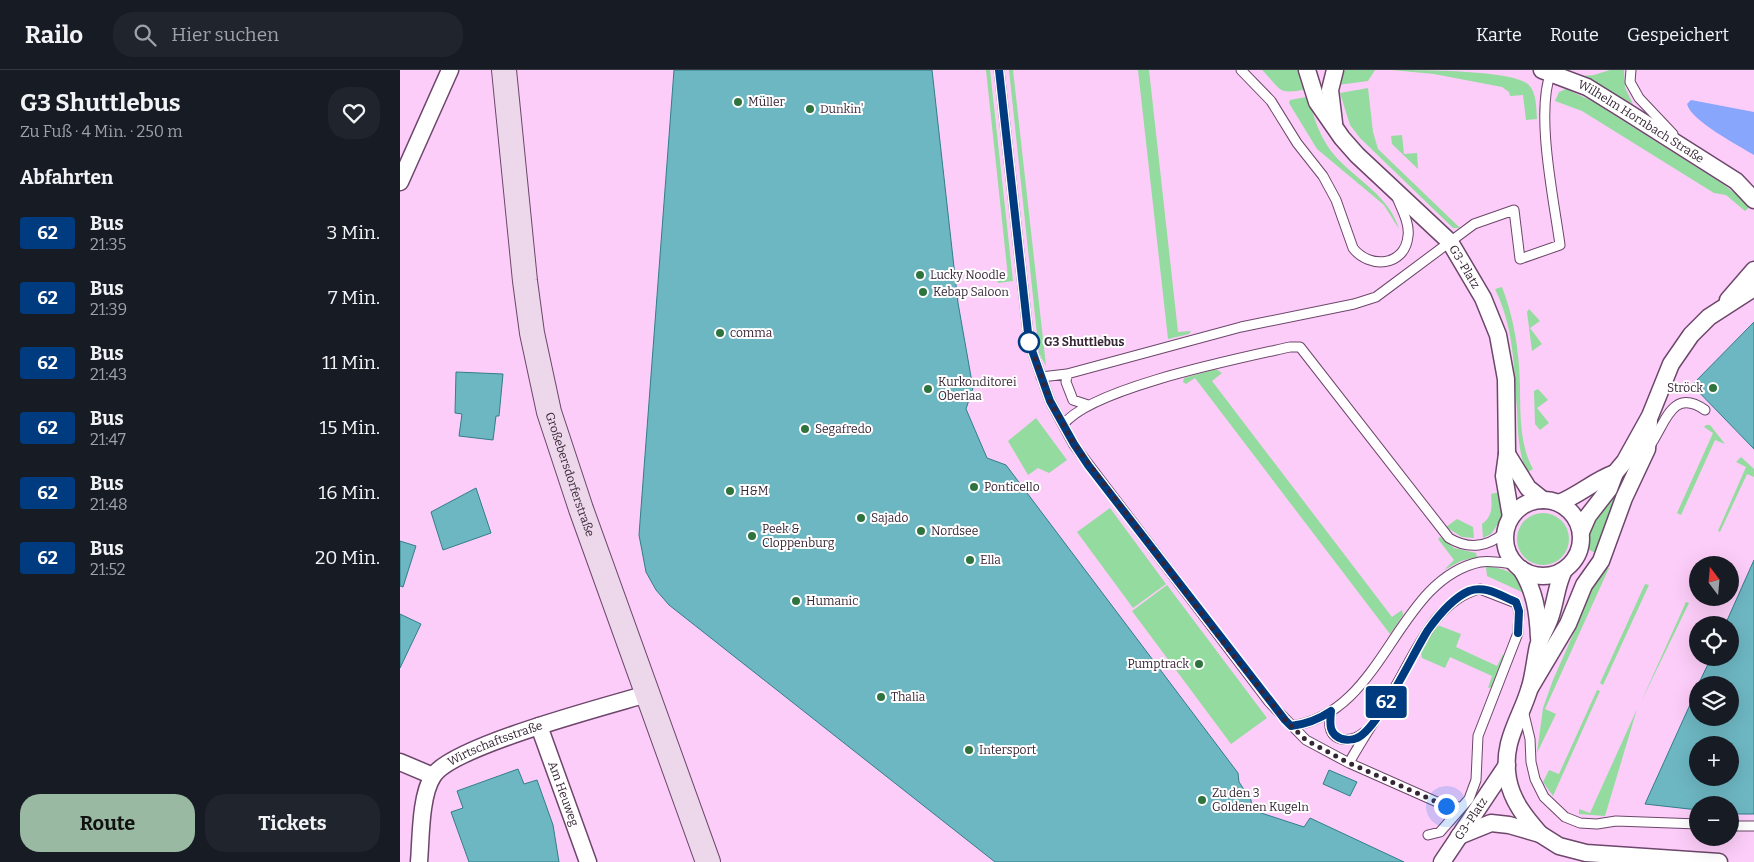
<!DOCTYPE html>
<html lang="de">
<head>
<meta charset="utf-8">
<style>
	body { margin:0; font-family:Bitter,serif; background:#20242c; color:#f1f3f6; height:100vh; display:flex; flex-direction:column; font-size:19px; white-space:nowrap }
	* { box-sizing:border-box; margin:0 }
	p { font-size:16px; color:#9ea1a6 }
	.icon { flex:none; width:28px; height:28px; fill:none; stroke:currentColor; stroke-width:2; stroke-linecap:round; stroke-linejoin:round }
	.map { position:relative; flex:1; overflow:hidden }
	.side { display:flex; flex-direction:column; background:#171b24; width:400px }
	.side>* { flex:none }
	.badge { padding:0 10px; border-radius:4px; font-size:18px; line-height:32px }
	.needle { width:32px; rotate:344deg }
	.buttons { position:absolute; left:1289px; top:486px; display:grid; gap:10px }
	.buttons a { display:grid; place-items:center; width:50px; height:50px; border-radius:50%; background:#171b24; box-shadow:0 5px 20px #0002; font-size:25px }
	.you { position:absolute; width:25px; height:25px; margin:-12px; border:4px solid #fff; border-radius:50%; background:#1a73e8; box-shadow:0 0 0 8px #1a73e833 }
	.map>.badge { position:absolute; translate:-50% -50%; box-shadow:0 0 0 2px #fff }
	h2 { padding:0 20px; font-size:19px; line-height:45px }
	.round { display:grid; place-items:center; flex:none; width:52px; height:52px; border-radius:20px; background:#20242c }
	.overview { display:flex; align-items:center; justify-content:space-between; height:85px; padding:0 20px }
	h1 { font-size:24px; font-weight:700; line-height:38px }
	.button { display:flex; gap:10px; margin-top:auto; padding:10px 20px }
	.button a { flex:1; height:58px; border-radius:20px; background:#9ab9a3; color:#111; font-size:20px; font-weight:700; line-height:58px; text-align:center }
	.button a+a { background:#20242c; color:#f1f3f6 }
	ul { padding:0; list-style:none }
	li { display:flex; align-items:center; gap:15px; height:65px; padding:0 20px }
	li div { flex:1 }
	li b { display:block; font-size:19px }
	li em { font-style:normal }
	li .badge { min-width:55px; font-weight:700; text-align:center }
	header { display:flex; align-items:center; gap:30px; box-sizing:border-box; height:70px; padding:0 25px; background:#171b24; border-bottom:1px solid #363941 }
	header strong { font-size:24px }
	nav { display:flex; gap:28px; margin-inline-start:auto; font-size:18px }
	.search { width:350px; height:45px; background:#20242c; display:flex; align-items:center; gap:12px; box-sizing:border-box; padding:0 18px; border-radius:20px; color:#9ea1a6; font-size:19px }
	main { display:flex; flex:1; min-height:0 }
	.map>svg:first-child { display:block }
	.green { fill:#93db9e }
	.water { fill:#88a6fc }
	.building { fill:#6db7c3; stroke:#327e89; fill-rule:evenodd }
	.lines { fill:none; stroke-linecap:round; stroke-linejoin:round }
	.lane-casing { stroke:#6d466b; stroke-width:11 }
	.street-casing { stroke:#6d466b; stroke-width:19 }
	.secondary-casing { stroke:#6d466b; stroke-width:26 }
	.lane { stroke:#fff; stroke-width:9 }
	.street { stroke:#fff; stroke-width:16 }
	.secondary { stroke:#ecd7eb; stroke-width:24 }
	.line-casing { stroke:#fff; stroke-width:11 }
	.line { stroke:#003b80; stroke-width:8 }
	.walk { stroke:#362535; stroke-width:5; stroke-dasharray:0 9 }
	.poi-dot { fill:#2f733e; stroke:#fff; stroke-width:2 }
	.stop-dot { fill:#fff; stroke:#003b80; stroke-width:2.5 }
	.labels { text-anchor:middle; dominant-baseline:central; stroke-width:4; stroke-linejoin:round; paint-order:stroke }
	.poi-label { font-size:12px; fill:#362535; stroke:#fff; text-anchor:start }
	.street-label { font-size:12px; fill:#362535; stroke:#fff }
	.stop-label { font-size:12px; font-weight:bold; fill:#362535; stroke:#fff; text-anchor:start }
</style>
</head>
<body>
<header>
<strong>Railo</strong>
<div class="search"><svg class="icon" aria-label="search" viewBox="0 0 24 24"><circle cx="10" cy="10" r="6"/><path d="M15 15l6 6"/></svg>Hier suchen</div>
<nav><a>Karte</a><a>Route</a><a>Gespeichert</a></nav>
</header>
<main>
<section class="side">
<div class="overview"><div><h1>G3 Shuttlebus</h1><p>Zu Fuß · 4 Min. · 250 m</p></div><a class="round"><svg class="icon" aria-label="heart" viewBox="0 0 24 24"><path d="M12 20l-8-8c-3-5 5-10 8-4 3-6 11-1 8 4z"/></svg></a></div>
<h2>Abfahrten</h2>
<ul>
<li><span class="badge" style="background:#003b80;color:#fff">62</span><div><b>Bus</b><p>21:35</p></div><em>3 Min.</em></li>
<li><span class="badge" style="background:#003b80;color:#fff">62</span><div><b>Bus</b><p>21:39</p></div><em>7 Min.</em></li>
<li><span class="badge" style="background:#003b80;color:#fff">62</span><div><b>Bus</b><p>21:43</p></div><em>11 Min.</em></li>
<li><span class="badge" style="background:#003b80;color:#fff">62</span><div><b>Bus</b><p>21:47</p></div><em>15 Min.</em></li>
<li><span class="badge" style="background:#003b80;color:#fff">62</span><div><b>Bus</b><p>21:48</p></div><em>16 Min.</em></li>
<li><span class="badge" style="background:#003b80;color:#fff">62</span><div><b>Bus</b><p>21:52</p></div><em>20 Min.</em></li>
</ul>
<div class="button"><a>Route</a><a>Tickets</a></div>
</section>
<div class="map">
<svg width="1354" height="792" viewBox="0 0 1354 792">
	<rect width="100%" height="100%" fill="#fccdf8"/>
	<!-- green -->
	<path class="green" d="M586,0H590L613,211L598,213L596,209L608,207Z
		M609,0H613L646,296L639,283Z
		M738,0H749L778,262L791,261L789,264L768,269Z
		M862,0H899L908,19C876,25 883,21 862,0Z
		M945,0H975L968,11L938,15Z
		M992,0C1019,0 1110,0 1128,14C1137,23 1136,37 1137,49L1126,50L1123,25L1110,26L1109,22L1102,17L1034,4Z
		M1210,0H1224L1225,18L1233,34L1181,6L1194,5Z
		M968,18L973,62L978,79L1060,158H1053L960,68L950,55L940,23Z
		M1166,19L1192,31L1323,114L1351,136L1345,141L1326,125L1314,123L1182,41L1155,31L1159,22Z
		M906,27L910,31C913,49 923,73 936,87C957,110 990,127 999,159L984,135L917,79L889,33L890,30Z
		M1002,65L1004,84L1017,83L1018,99L992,74L991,66Z
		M1102,217C1112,243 1117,269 1119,296C1122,331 1116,368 1133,399L1127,403C1118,382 1118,361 1117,339C1114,297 1114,258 1095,219Z
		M1129,239L1140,251L1130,258L1142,274L1132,281L1127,242Z
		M816,299L822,303L812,311L992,547L1002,540L1003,545L990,564L795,308L786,314L783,312L784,308Z
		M1138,319L1148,330L1137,338L1149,353L1140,360L1135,354L1134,321Z
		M636,348L667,390L649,403L638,398L628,405L608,371Z
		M1306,355H1310L1325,374L1315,370L1281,445L1277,443L1313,363L1304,357Z
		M1341,387L1354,399V407L1347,404L1320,462L1318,461L1346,397L1336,392Z
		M1224,408L1198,484L1187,479C1190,443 1203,435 1224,408Z
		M1100,422L1102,448L1091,464L1083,468L1082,454C1093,446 1092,436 1091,424Z
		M710,438L766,514L733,538L677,462Z
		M1117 469a26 26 0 1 1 52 0a26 26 0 1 1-52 0Z
		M1057,449L1073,457L1074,468L1062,467L1046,457Z
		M1040,467L1054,478L1076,483L1077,487L1061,491L1044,500L1054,490L1038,469Z
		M1204,496L1209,498L1145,639L1156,644L1137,683L1143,638L1153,610L1183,542L1185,525Z
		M1086,497C1104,497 1121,504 1124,523L1087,506Z
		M1245,514L1249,515L1203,615L1200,613Z
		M767,515L867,648L831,674L732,541Z
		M1286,532L1289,533L1241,632Z
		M1040,556L1061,564L1056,577L1097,596L1103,584L1104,587L1092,617L1088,618L1092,606L1050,587L1045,598L1022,588L1021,583L1036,557Z
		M1197,620L1200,621L1153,726L1143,712L1149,700L1159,704Z
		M1237,639L1205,746L1179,744V739L1190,743Z"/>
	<!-- water -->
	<path class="water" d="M1291,30L1354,42V85C1338,75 1291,51 1287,34Z"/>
	<!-- building -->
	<path class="building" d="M274,0H532L558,233L573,318L566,339L587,388L606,395L838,703L839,712L851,730L852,740L904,757L910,748L1004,792H595L269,535L256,520L246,502L239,465Z
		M1354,252V379L1292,315Z
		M56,302L103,304L99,346H96L93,370L59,366L62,344L55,343Z
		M76,418L91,463L43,480L31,442Z
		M0,471L16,476L3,517L0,516Z
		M1354,490V744H1330V735H1298V740L1245,734L1298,617V648H1330V615H1298L1311,588H1330V555H1325ZM1298,675H1330V708H1298Z
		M0,544L21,554L0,598Z
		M118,699L124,714L137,710L153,755L159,792H69L51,742L63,738L57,721Z
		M929,700L957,712L950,726L923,714Z"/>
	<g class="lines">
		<defs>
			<path id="lane" d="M599,0L629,272L650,331L674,375L869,632L906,670L949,693L1046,736L1060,737
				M841,0L871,31L897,73L923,106L936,130L953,178C969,199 1005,197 1008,166C1010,153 1001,138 996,125
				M1231,0L1230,12L1239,28L1273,64
				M667,304L666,312L673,330L688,335
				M641,307L667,304L841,257L954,234L976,227L1074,154L1114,140L1120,189L1160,175C1154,130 1135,43 1151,2
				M663,355C690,318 841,288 890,277H900L1049,468C1069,480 1089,477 1106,461
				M1249,377C1265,356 1271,316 1305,340
				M1123,640L1130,669L1131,692L1135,709L1144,727L1165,747L1180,753L1197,754L1216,751L1298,754
				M931,641C931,646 929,652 930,657C933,674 954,671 963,663
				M891,656C985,644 995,510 1080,492C1090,490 1104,493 1114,494
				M949,693C962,669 977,648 991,624C1014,587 1034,530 1080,519L1116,533L1119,541L1118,563L1078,666L1076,710L1069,729L1040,762L1028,765
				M1330,756H1354"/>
			<g id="street">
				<path id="s1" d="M907,0L917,32L942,68L957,85L1050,172L1083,228L1098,265L1106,309L1107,384L1104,406L1111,447"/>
				<path id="s2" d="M1142,0L1187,17L1224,40L1336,111L1354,130"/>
				<path d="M934,53L930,20L935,0"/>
				<path d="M0,112L50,0"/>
				<path d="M1328,230L1354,200"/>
				<path d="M1107,384L1128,418L1143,430"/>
				<circle cx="1143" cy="468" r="38"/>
				<path d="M1159,433C1179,425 1195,410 1215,403"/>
				<path d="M1181,462L1188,446L1209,419L1215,403L1225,391L1250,346L1271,294L1291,265L1309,247L1354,218"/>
				<path d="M1121,499C1135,521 1138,543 1139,568"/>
				<path d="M1130,618L1168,554L1184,515L1201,491L1224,428L1247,379L1249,351"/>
				<path id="s3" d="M139,656L188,792"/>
				<path d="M0,692L33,706"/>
				<path d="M1140,764C1125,747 1112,731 1108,709C1101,671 1121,649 1130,617C1134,604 1135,589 1138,576C1141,566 1147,557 1150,548C1156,531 1156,516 1164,500"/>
				<path d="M1059,766L1091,753L1109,755L1140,764L1159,776L1186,783L1319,792"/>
				<path id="s4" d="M19,792C21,769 20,726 33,706C52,676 207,636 247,624"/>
				<path id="s5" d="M1042,792L1107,695"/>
			</g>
			<g id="secondary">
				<path id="s6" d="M104,0L125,211L132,263L149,342L181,439L308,792"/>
			</g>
		</defs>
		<!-- lane casing -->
		<use href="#lane" class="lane-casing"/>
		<!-- street casing -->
		<use href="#street" class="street-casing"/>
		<!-- secondary casing -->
		<use href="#secondary" class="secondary-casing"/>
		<!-- lane -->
		<use href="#lane" class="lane"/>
		<!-- street -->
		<use href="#street" class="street"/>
		<!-- secondary -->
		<use href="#secondary" class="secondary"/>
	</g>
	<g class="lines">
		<defs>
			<path id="line" d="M599,0L629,272L650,331L674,374L688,395L885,650L891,656C907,654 918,650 931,641C930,653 928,664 942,669C946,670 953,670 957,668C979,658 1013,583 1028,560C1038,546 1053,528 1069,521C1086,515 1101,526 1116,532L1119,541L1118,563"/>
		</defs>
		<!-- line casing -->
		<use href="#line" class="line-casing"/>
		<!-- line -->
		<use href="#line" class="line"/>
		<!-- walk -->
		<path class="walk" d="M629,272L650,331L674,374L829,580L885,650L906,670L949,693L1046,736"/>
	</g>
	<!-- markers -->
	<g class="poi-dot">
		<circle cx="338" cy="32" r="5"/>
		<circle cx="410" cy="39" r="5"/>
		<circle cx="520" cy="205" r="5"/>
		<circle cx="523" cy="222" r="5"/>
		<circle cx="320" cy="263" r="5"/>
		<circle cx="1313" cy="318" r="5"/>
		<circle cx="528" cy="319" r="5"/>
		<circle cx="405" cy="359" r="5"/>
		<circle cx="574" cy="417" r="5"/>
		<circle cx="330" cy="421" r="5"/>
		<circle cx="461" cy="448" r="5"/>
		<circle cx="521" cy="461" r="5"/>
		<circle cx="352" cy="466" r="5"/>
		<circle cx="570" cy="490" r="5"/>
		<circle cx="396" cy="531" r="5"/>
		<circle cx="799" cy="594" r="5"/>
		<circle cx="481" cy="627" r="5"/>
		<circle cx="569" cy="680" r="5"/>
		<circle cx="802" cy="730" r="5"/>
	</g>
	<circle class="stop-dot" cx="629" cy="272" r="10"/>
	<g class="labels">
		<!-- poi labels -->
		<g class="poi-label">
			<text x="348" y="32">Müller</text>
			<text x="420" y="39">Dunkin'</text>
			<text x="530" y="205">Lucky Noodle</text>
			<text x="533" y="222">Kebap Saloon</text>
			<text x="330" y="263">comma</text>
			<text x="538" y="312">Kurkonditorei<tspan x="538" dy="14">Oberlaa</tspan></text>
			<text x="1303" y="318" text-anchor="end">Ströck</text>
			<text x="415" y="359">Segafredo</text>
			<text x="584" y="417">Ponticello</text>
			<text x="340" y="421">H&amp;M</text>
			<text x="471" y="448">Sajado</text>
			<text x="362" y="459">Peek &amp;<tspan x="362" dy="14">Cloppenburg</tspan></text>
			<text x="531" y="461">Nordsee</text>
			<text x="580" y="490">Ella</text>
			<text x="406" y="531">Humanic</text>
			<text x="789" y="594" text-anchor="end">Pumptrack</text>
			<text x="491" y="627">Thalia</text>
			<text x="579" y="680">Intersport</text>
			<text x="812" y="723">Zu den 3<tspan x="812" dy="14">Goldenen Kugeln</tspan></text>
		</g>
		<!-- street labels -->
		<g class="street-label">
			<text stroke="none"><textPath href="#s2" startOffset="112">Wilhelm Hornbach Straße</textPath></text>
			<text stroke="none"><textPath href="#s1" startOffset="256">G3-Platz</textPath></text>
			<text stroke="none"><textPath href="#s6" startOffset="411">Großebersdorferstraße</textPath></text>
			<text stroke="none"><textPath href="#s4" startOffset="159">Wirtschaftsstraße</textPath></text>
			<text stroke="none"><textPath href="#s3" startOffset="72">Am Heuweg</textPath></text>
			<text stroke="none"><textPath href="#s5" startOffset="52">G3-Platz</textPath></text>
		</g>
		<!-- stop labels -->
		<g class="stop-label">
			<text x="644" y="272">G3 Shuttlebus</text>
		</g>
	</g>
</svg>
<div class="buttons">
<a><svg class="needle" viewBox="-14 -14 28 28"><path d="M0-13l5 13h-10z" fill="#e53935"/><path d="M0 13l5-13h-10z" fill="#9ea1a6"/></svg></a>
<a><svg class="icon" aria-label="locate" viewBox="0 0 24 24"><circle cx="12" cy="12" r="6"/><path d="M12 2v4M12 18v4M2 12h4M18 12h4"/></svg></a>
<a><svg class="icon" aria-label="layers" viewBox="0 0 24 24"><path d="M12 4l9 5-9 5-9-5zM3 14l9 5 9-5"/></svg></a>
<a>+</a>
<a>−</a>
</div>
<div class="you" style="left:1046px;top:736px"></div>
<b class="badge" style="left:986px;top:632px;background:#003b80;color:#fff">62</b>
</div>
</main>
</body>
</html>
